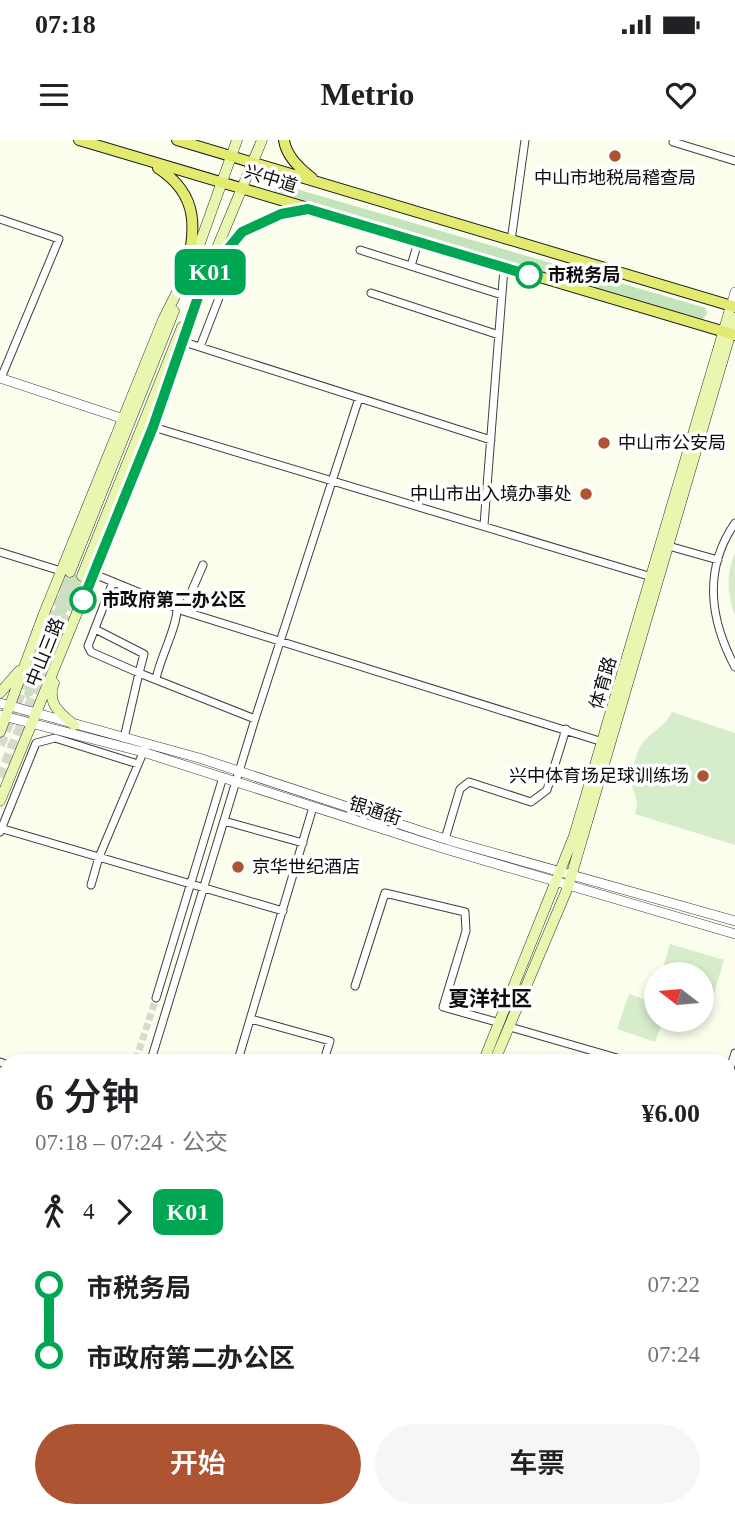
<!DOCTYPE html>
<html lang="zh">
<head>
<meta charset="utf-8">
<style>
	body { margin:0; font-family:"Times New Roman","Noto Sans SC",serif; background:#f6f6f6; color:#202124; height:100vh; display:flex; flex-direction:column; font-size:26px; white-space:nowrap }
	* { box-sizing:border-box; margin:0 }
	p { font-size:23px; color:#757577 }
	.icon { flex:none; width:38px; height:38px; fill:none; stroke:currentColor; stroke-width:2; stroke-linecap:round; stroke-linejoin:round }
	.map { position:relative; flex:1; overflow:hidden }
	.drawer { position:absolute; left:0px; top:914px; width:735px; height:464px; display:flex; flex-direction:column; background:#fff; border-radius:21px 21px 0 0; box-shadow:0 4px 10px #0003 }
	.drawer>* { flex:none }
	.badge { padding:0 14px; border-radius:10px; font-size:24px; line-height:46px }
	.needle { width:46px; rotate:286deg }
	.fabs { position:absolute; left:644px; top:822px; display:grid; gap:14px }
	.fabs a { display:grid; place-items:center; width:70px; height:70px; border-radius:50%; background:#fff; box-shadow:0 4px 10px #0003; font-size:35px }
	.map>.badge { position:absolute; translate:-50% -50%; box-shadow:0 0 0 4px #fff }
	.legs { display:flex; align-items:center; gap:10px; height:77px; padding:0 35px; font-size:23px }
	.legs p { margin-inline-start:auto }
	.headline { display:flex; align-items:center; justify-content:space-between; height:119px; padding:0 35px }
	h1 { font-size:38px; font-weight:600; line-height:52px }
	.action { display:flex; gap:14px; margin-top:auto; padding:14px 35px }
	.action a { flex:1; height:80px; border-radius:42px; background:#af5432; color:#fff; font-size:28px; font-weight:600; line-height:80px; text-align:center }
	.action a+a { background:#f6f6f6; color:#202124 }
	ul { padding:0 35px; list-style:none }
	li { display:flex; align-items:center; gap:24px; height:70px; font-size:26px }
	li i { display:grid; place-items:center; width:10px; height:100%; margin:0 9px; background:currentColor }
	li i::after { content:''; width:18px; height:18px; margin:-9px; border:5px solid; border-radius:50%; background:#fff }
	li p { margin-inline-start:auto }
	li:first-child i { background:linear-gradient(#0000 50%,currentColor 0) }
	li:last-child i { background:linear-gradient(currentColor 50%,#0000 0) }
	.status { display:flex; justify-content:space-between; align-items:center; height:49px; padding:0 35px; background:#fff; direction:ltr }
	.status svg { height:19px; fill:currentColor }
	header { display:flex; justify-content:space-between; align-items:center; height:91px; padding:0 35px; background:#fff; font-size:32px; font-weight:600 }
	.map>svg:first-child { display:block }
	.green { fill:#c3e4ba }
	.pitch { fill:#d6eccb }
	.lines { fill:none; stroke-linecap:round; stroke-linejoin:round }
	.river { stroke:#b7c8f0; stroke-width:14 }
	.minor-tunnel { stroke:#d7d9cb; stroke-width:7; stroke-dasharray:7 3.5; stroke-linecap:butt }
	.secondary-tunnel { stroke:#d7d9cb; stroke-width:10; stroke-dasharray:10 5; stroke-linecap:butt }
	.minor-casing { stroke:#3f3f3f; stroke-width:9 }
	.tertiary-casing { stroke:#3f3f3f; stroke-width:10 }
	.secondary-casing { stroke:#2e2e2e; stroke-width:11 }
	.primary-casing { stroke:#1d1d1d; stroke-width:12 }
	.minor { stroke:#fff; stroke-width:7 }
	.tertiary { stroke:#fff; stroke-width:9 }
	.secondary { stroke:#e8f7af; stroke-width:10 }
	.primary { stroke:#e2eb6f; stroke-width:10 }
	.line-1-casing { stroke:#fff; stroke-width:16 }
	.line-1 { stroke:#00a651; stroke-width:10 }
	.poi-dot { fill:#af5432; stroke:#fff; stroke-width:2.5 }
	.stop-1-dot { fill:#fff; stroke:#00a651; stroke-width:3.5 }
	.labels { text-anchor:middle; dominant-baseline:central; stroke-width:7; stroke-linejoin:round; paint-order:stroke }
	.poi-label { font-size:18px; fill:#0c0c0c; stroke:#fff; text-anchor:start }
	.street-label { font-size:18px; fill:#0c0c0c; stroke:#fff }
	.stop-label { font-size:18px; font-weight:bold; fill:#0c0c0c; stroke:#fff; text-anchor:start }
	.quarter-label { font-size:21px; font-weight:bold; fill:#0c0c0c; stroke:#fff }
</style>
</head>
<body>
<div class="status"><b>07:18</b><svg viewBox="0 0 49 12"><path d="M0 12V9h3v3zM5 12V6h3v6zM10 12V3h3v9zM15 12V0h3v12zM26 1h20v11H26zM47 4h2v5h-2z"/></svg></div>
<header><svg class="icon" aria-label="menu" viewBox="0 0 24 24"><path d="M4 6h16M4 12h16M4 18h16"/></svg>Metrio<svg class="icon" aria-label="heart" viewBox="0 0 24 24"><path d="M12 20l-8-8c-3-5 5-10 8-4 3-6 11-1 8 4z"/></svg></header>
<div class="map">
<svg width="735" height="1377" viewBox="0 0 735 1377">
	<rect width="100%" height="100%" fill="#fbfded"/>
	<!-- green -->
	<path class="green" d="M279,44L706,168L707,174L701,181L277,54L274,50Z
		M65,431L86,438L65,475L32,556L26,558L24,553L51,483Z"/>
	<!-- pitch -->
	<path class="pitch" d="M735,412V476C727,454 726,434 735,412Z
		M672,572L735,593V705L635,674C640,657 633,658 632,642C631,633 634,623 637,614C644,593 664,590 672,572Z
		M670,804L724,820L712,860L702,857V835H661Z
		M629,854L656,863V880H663L655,902L617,889Z"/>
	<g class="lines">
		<!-- river -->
		<path class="river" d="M728,1263L735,1225
			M718,1377L719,1370"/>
		<!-- minor-tunnel -->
		<path class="minor-tunnel" d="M136,920L156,858"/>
		<!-- secondary-tunnel -->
		<path class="secondary-tunnel" d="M0,605L70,432
			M0,637L82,436"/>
		<defs>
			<path id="minor" d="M674,0L673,2L735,21
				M0,79L59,99L1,238
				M511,101L525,0
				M360,110L502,155
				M411,126L418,102
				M371,153L499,195
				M184,202L491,300
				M200,207L224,145
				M153,287L655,438
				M735,383C703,429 710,480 735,527
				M484,385L504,128
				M665,405L718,420
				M0,412L61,431
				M203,425L183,471L606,603
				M94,434L177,468C178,485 160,518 156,539
				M95,489L144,514L139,533L91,512L88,506L113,442
				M124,598L139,533L255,579
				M224,681L303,703
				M0,688L283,771
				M0,692L36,603L55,598L138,624
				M445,699L460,649L469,642L531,662L547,650L566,589
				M91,745L99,717L145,608
				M355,846L385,753L465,772L466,791L443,867L500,883
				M156,858L223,637
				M251,879L330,901L324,920
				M510,887L624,920
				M151,920L255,579L359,258
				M238,920L313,667
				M0,922L7,925
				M728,935L735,913
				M0,1285L7,1277
				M51,1377L56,1370
				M93,1377L97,1370
				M227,1377L230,1370
				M400,1377L404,1370
				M587,1377L588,1370
				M682,1377V1370"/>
			<path id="tertiary" d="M731,166L735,152
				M0,238L124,279
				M0,563L199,618L451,701L735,781
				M0,575L143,612L442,708L735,794"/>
			<path id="secondary" d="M191,128L237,0
				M207,132L262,0
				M70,432L174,171
				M82,436L182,187
				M54,543C46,563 60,573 74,585
				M0,553L19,531
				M0,592L43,476L163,180L186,134
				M0,661L153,287L205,137
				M484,920L574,696L731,166
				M495,920L568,747L735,178
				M0,1209L7,1213
				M0,1222L7,1226
				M278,1370L290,1377
				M303,1370L314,1377"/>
			<path id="primary" d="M79,0L735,195
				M177,0L735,167
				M284,0C286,16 300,29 312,38
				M158,28C201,56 195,90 186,134
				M205,137L242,92L281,74L305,69"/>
		</defs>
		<!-- minor casing -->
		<use href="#minor" class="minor-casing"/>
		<!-- tertiary casing -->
		<use href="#tertiary" class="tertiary-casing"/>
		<!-- secondary casing -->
		<use href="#secondary" class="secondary-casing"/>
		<!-- primary casing -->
		<use href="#primary" class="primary-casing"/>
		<!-- minor -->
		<use href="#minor" class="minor"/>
		<!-- tertiary -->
		<use href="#tertiary" class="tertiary"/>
		<!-- secondary -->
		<use href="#secondary" class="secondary"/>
		<!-- primary -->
		<use href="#primary" class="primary"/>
	</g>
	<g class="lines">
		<defs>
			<path id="line-1" d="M83,460L153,287L205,137L242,92L281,74L308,69L529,135"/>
		</defs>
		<!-- line-1 casing -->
		<use href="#line-1" class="line-1-casing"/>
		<!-- line-1 -->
		<use href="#line-1" class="line-1"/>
	</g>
	<!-- markers -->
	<g class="poi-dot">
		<circle cx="615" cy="16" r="7"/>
		<circle cx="604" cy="303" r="7"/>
		<circle cx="586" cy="354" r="7"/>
		<circle cx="703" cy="636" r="7"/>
		<circle cx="238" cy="727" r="7"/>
	</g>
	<g class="stop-1-dot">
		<circle cx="529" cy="135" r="12"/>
		<circle cx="83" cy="460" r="12"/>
	</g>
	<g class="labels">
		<!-- poi labels -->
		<g class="poi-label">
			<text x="615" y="38" text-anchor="middle">中山市地税局稽查局</text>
			<text x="618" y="303">中山市公安局</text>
			<text x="572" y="354" text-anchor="end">中山市出入境办事处</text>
			<text x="689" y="636" text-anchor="end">兴中体育场足球训练场</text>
			<text x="252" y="727">京华世纪酒店</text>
		</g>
		<!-- street labels -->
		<g class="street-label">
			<text transform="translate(271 39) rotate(17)">兴中道</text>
			<text transform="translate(45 512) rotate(-68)">中山三路</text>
			<text transform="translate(603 543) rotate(-74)">体育路</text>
			<text transform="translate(375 671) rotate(18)">银通街</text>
		</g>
		<!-- stop labels -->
		<g class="stop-label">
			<text x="548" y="135">市税务局</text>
			<text x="102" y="460">市政府第二办公区</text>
		</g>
		<!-- quarter labels -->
		<g class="quarter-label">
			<text x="490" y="859">夏洋社区</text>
		</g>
	</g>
</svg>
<div class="fabs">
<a><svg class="needle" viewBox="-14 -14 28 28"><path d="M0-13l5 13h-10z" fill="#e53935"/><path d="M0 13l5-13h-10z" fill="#757577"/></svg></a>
</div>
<b class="badge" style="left:210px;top:132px;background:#00a651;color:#fff">K01</b>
<section class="drawer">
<div class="headline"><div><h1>6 分钟</h1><p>07:18 – 07:24 · 公交</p></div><b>¥6.00</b></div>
<div class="legs"><svg class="icon" aria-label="walk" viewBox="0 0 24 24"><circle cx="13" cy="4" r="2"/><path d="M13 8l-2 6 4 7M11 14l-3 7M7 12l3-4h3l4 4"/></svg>4<svg class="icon" aria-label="forward" viewBox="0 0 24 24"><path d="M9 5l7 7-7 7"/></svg><b class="badge" style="background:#00a651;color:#fff">K01</b></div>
<ul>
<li><i style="color:#00a651"></i><b>市税务局</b><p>07:22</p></li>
<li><i style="color:#00a651"></i><b>市政府第二办公区</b><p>07:24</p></li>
</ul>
<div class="action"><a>开始</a><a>车票</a></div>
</section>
</div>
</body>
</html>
